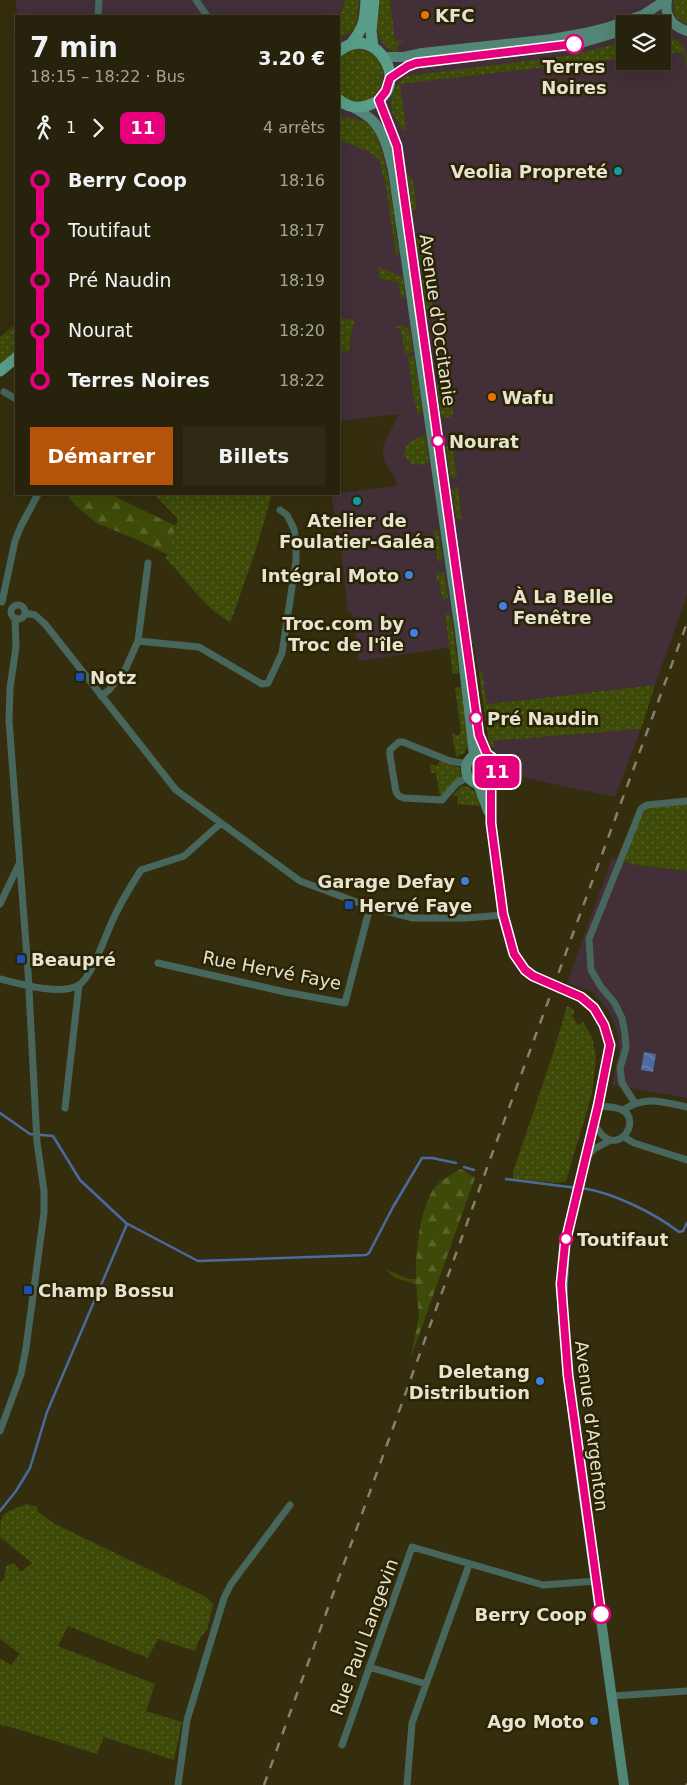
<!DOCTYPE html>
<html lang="fr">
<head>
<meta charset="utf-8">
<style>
	body { margin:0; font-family:"DejaVu Sans",sans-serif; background:#2f2a14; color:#f1f3f6; height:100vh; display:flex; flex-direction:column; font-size:19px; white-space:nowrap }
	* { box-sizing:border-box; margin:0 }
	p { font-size:16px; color:#a4a49d }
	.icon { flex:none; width:28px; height:28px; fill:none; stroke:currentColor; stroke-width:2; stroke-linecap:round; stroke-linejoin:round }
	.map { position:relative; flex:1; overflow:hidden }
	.drawer { position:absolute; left:15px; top:15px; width:325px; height:480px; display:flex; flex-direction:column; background:#27220b; border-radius:0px; box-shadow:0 5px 20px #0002,0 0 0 1px #433f2c }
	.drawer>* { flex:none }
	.badge { padding:0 10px; border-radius:8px; font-size:18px; line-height:32px }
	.fabs { position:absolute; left:616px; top:15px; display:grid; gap:10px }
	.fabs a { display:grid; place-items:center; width:55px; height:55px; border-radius:0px; background:#27220b; box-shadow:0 5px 20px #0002,0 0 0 1px #433f2c; font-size:25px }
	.map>.badge { position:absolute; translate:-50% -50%; box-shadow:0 0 0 2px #fff }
	.legs { display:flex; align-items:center; gap:8px; height:55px; padding:0 15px; font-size:16px }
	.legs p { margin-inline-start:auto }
	.overview { display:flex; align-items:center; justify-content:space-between; height:85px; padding:0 15px }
	h1 { font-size:28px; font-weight:700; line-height:38px }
	.button { display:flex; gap:10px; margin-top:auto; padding:10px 15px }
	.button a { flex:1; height:58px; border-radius:0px; background:#b45309; color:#fff; font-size:20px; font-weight:700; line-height:58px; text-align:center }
	.button a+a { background:#2f2a14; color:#f1f3f6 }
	ul { padding:0 15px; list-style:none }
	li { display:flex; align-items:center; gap:18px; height:50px; font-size:19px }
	li i { display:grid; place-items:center; width:8px; height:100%; margin:0 6px; background:currentColor }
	li i::after { content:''; width:12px; height:12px; margin:-6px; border:4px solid; border-radius:50%; background:#27220b }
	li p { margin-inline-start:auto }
	li:first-child i { background:linear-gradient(#0000 50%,currentColor 0) }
	li:last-child i { background:linear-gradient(currentColor 50%,#0000 0) }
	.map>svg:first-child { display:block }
	.commercial { fill:#422f37; fill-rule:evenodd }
	.grass { fill:url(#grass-dots) }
	.forest { fill:url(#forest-firs) }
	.water { fill:url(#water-waves) }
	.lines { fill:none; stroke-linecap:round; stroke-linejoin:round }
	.stream { stroke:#4b6b9f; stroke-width:2.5 }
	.street { stroke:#47675c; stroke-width:7 }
	.secondary { stroke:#528676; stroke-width:10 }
	.primary { stroke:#599e89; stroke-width:11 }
	.rail { stroke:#868168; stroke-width:2.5; stroke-dasharray:9 9; stroke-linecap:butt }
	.line-1-casing { stroke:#fff; stroke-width:11 }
	.line-1 { stroke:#e6007e; stroke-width:8 }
	.food-dot { fill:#e8710a; stroke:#2a2405; stroke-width:2 }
	.stop-1-dot { fill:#fff; stroke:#e6007e; stroke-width:2.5 }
	.culture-dot { fill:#0f9aa8; stroke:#2a2405; stroke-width:2 }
	.shop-dot { fill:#3f7fe0; stroke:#2a2405; stroke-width:2 }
	.transit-dot { fill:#1a4fb4; stroke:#2a2405; stroke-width:2 }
	.labels { text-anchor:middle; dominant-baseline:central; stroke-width:5; stroke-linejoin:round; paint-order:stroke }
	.poi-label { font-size:18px; font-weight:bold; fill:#e6e3d1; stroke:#2a2405; text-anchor:start }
	.stop-label { font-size:18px; font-weight:bold; fill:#e6e3d1; stroke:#2a2405; text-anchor:start }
	.street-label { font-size:18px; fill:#e6e3d1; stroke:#2a2405 }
</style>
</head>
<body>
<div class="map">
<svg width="687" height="1785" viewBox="0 0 687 1785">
	<defs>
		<pattern id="grass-dots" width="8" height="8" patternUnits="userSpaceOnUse" patternTransform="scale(1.25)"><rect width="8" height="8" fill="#3d4a08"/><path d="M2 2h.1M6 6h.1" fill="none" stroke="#59642b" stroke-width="1.8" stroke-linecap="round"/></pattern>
		<pattern id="forest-firs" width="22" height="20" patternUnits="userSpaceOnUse" patternTransform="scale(1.25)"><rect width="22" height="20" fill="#3d4a08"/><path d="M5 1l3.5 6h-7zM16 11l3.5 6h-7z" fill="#59642b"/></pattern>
		<pattern id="water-waves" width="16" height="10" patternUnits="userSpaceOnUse" patternTransform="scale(1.25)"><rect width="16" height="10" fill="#4b6b9f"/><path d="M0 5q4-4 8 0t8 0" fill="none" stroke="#6e87af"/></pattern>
	</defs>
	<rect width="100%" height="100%" fill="#342e0f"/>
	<!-- commercial -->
	<path class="commercial" d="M16,0H687V595L655,685L487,704L492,741L641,729L615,797L507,774L489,742L474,644L359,661L352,612H348L342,556L331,494L397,486L395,477L385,463L383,453V446L399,414L339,421V16H17ZM625,24H662V61H625Z
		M612,858L636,865L687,871V1098L612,1085L619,1053L618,1034L609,1011L592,992L567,983Z"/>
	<!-- grass -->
	<path class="grass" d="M345,0H359L356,28L339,39V21Z
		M380,0H390L395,41L403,40L397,47V51L394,52C370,39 379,22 380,0Z
		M674,0H687V24C676,20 671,12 674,0Z
		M662,33C684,44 687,43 687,69L684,52L663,54Z
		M625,41V58L400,84L406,130L401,129C399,122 394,118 392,111C388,99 396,82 406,76L574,55Z
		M356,49C407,54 378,125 339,94V57L342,54Z
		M339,116C348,119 360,117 368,124C388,141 395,227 399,254L396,256L386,187L379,159L369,152L339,140Z
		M407,174L413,181L417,210H412Z
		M421,237L422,243L429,242L424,248L427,268L421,266L416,240Z
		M378,266C386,271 394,273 403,277L405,298H401L398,282L380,279Z
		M428,276L433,310L426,308L422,279Z
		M339,318L355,320L351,334L349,352L339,351Z
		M16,324V352L0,365V337Z
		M400,325L410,329L413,352L405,355L401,330L396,327Z
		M414,355L422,411L418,416L415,402H414L408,357Z
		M446,381L449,384L453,414L451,417L446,418L441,416L437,385L440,382Z
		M425,435L429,463L419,465L411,464L404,455C404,442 414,439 425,435Z
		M452,445L457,478L450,476L446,447Z
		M458,487L462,522L456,516L452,490Z
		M154,494H272L257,546L231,621L229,622C202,605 187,580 165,558L168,555L178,519Z
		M433,530H438L443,560L438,562Z
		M438,572L440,574L443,572L445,575L448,597L444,600L441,594L439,581H436Z
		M447,614L451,616L459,673L453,674L445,615Z
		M482,670L487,704L655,685L641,729L492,741L495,747H492L489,742L479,673Z
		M461,687L468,746L464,753L456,757L452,733L458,736L461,731L455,688Z
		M473 770a9 9 0 1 1 18 0a9 9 0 1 1-18 0Z
		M439,761L460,768L461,778L440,797L436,773H431L430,764L438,766Z
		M462,786C474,786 478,795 480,806L457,804L458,796H452Z
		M687,803V871L636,865L623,861L641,815L650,807Z
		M567,1006L575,1010L572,1016L578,1025L583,1022L592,1037L596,1056L592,1094L566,1181L558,1183L513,1179V1172L553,1054Z
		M27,1504L37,1507L38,1512L55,1524L206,1597L213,1604L207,1630L200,1638L195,1651L158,1639L148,1658L68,1626L58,1646L155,1684L146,1711L182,1722L174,1760L104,1737L97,1754L14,1728L0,1725V1658L11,1665L20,1654L0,1639V1582L4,1579L6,1566L14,1563L21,1572L32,1563L0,1537C0,1510 3,1514 27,1504Z"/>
	<!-- forest -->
	<path class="forest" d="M66,494H110L176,526L168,555L140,541L97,523L76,506Z
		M461,1169L475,1178L410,1360L419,1317L416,1284L395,1278L385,1269L409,1279H416C415,1256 420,1200 438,1184C444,1178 453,1174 461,1169Z"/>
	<!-- water -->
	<path class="water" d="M644,1052L656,1054L653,1072L641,1070Z"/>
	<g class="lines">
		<!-- stream -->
		<path class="stream" d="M0,1113L30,1134L53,1136L80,1180L126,1223L198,1261L366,1255L369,1253L393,1207L422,1158H432L456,1163
			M464,1167L474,1170
			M506,1179L577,1188
			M582,1188C614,1193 654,1213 679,1232L683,1231L687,1223
			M0,1511L16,1491L30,1468L47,1412L127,1224"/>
		<!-- street -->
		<path class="street" d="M196,0L207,16
			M98,16L99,0
			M4,392L16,399
			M2,602L15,541L21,526L38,494
			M11 612a7 7 0 1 1 14 0a7 7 0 1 1-14 0Z
			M25,613L35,615L45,624L176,790L300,881L370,907L413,918H467L503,915
			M138,641L199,647L262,684L268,683L282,653L296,561V544L294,529L287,515L280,510
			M101,696L109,690L125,670L138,641L148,563
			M468,764L450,761L403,742H399L390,750V756L396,792L399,796L404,798L442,800L457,783L469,777
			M0,904L19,864
			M158,963L285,992L345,1003L370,907
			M0,979C20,984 61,996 79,985C93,976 107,930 116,913C123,899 132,884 141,870L184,856L221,823
			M635,1103L622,1083L620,1068L626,1048L625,1034L622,1018L614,1002L601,987L591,970L589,939L641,809L647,805L687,801
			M65,1108L79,985
			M623,1110C646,1095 662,1102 687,1107
			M594,1123C614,1164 644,1121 622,1110C615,1106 605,1107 598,1106
			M624,1137L634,1143L687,1160
			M586,1158L594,1149L609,1141
			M0,1431L21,1374L26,1348L44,1213V1191L37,1142L28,971L9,721L10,688L16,647L15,618
			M369,1667L426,1684
			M612,1696L687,1691
			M342,1745L412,1547L543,1585L597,1581
			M178,1785L187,1720L224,1598L231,1584L290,1505
			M407,1785L412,1723L469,1565"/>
		<!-- secondary -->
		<path class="secondary" d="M667,0C664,16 672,26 687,31
			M648,24L665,21L672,23
			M384,57H404L422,53L552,39L585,33L609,27L643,15L666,0
			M390,78L402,69L416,63L574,45L625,30
			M379,100L397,147L401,178
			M353,107C359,111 367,115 373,121C385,134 389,154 393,170L460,631L474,756
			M439,445L444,480
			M478,729L481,744L487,754
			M466 769a16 16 0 1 1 32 0a16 16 0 1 1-32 0Z
			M491,782V823L503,915L514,954L525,970L533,976L581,997L594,1008L604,1025L610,1045L598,1106L565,1244L562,1303L568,1375L580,1469L624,1785
			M478,784L488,811"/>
		<!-- primary -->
		<path class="primary" d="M350,45C364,28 365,21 366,0
			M373,47L371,31L374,0
			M339,51C377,20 415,90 369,105C358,109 347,107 339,100
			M0,371L16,358"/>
		<!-- rail -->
		<path class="rail" d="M264,1785L488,1165L687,623
			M686,1785L687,1784"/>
	</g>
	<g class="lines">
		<defs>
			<path id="line-1" d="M574,44L416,63L408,66L390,78L386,91L379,100L397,146L479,735L487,754L494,759L498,765L497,773L491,782V823L503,914L514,954L525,970L533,976L581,997L594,1008L604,1025L610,1045L598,1106L565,1244L561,1284L568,1375L601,1614"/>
		</defs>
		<!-- line-1 casing -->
		<use href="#line-1" class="line-1-casing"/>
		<!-- line-1 -->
		<use href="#line-1" class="line-1"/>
	</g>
	<!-- markers -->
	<g class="food-dot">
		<circle cx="425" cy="15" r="5"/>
		<circle cx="492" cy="397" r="5"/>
	</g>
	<g class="stop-1-dot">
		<circle cx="574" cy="44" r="9"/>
		<circle cx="438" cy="441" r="6"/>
		<circle cx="476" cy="718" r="6"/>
		<circle cx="566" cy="1239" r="6"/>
		<circle cx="601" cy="1614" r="9"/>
	</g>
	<g class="culture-dot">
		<circle cx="618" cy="171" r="5"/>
		<circle cx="357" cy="501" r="5"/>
	</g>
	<g class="shop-dot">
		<circle cx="409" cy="575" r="5"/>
		<circle cx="503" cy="606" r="5"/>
		<circle cx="414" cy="633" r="5"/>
		<circle cx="465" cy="881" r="5"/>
		<circle cx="540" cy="1381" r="5"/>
		<circle cx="594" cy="1721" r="5"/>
	</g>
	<g class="transit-dot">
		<rect x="75" y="672" width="10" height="10" rx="2.5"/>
		<rect x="344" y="900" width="10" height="10" rx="2.5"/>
		<rect x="16" y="954" width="10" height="10" rx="2.5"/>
		<rect x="23" y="1285" width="10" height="10" rx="2.5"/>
	</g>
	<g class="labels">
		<!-- poi labels -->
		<g class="poi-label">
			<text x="435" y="15">KFC</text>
			<text x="608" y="171" text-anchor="end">Veolia Propreté</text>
			<text x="502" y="397">Wafu</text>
			<text x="357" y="520" text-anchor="middle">Atelier de<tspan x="357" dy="21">Foulatier-Galéa</tspan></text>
			<text x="399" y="575" text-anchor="end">Intégral Moto</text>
			<text x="513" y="596">À La Belle<tspan x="513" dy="21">Fenêtre</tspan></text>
			<text x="404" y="623" text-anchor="end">Troc.com by<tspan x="404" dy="21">Troc de l'île</tspan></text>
			<text x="90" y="677">Notz</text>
			<text x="455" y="881" text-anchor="end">Garage Defay</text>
			<text x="359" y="905">Hervé Faye</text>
			<text x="31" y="959">Beaupré</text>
			<text x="38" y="1290">Champ Bossu</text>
			<text x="530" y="1371" text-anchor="end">Deletang<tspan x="530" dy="21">Distribution</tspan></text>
			<text x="584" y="1721" text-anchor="end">Ago Moto</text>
		</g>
		<!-- stop labels -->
		<g class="stop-label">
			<text x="574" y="66" text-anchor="middle">Terres<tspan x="574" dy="21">Noires</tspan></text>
			<text x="449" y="441">Nourat</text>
			<text x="487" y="718">Pré Naudin</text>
			<text x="577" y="1239">Toutifaut</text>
			<text x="587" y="1614" text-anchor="end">Berry Coop</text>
		</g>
		<!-- street labels -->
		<g class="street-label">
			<text transform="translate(438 320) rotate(82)">Avenue d'Occitanie</text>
			<text transform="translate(272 970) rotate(11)">Rue Hervé Faye</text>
			<text transform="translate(592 1426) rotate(83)">Avenue d'Argenton</text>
			<text transform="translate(364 1637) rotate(-70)">Rue Paul Langevin</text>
		</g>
	</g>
</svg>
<div class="fabs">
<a><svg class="icon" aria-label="layers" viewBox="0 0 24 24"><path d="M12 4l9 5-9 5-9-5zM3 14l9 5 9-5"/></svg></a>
</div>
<b class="badge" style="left:497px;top:772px;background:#e6007e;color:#fff">11</b>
<section class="drawer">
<div class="overview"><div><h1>7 min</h1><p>18:15 – 18:22 · Bus</p></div><b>3.20 €</b></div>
<div class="legs"><svg class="icon" aria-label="walk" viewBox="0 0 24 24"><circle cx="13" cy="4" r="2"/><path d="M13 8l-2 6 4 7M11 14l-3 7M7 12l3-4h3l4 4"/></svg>1<svg class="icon" aria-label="forward" viewBox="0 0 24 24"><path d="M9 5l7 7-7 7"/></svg><b class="badge" style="background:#e6007e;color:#fff">11</b><p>4 arrêts</p></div>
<ul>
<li><i style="color:#e6007e"></i><b>Berry Coop</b><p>18:16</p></li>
<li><i style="color:#e6007e"></i><span>Toutifaut</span><p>18:17</p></li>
<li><i style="color:#e6007e"></i><span>Pré Naudin</span><p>18:19</p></li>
<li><i style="color:#e6007e"></i><span>Nourat</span><p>18:20</p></li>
<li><i style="color:#e6007e"></i><b>Terres Noires</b><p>18:22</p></li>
</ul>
<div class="button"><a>Démarrer</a><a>Billets</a></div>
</section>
</div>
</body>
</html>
